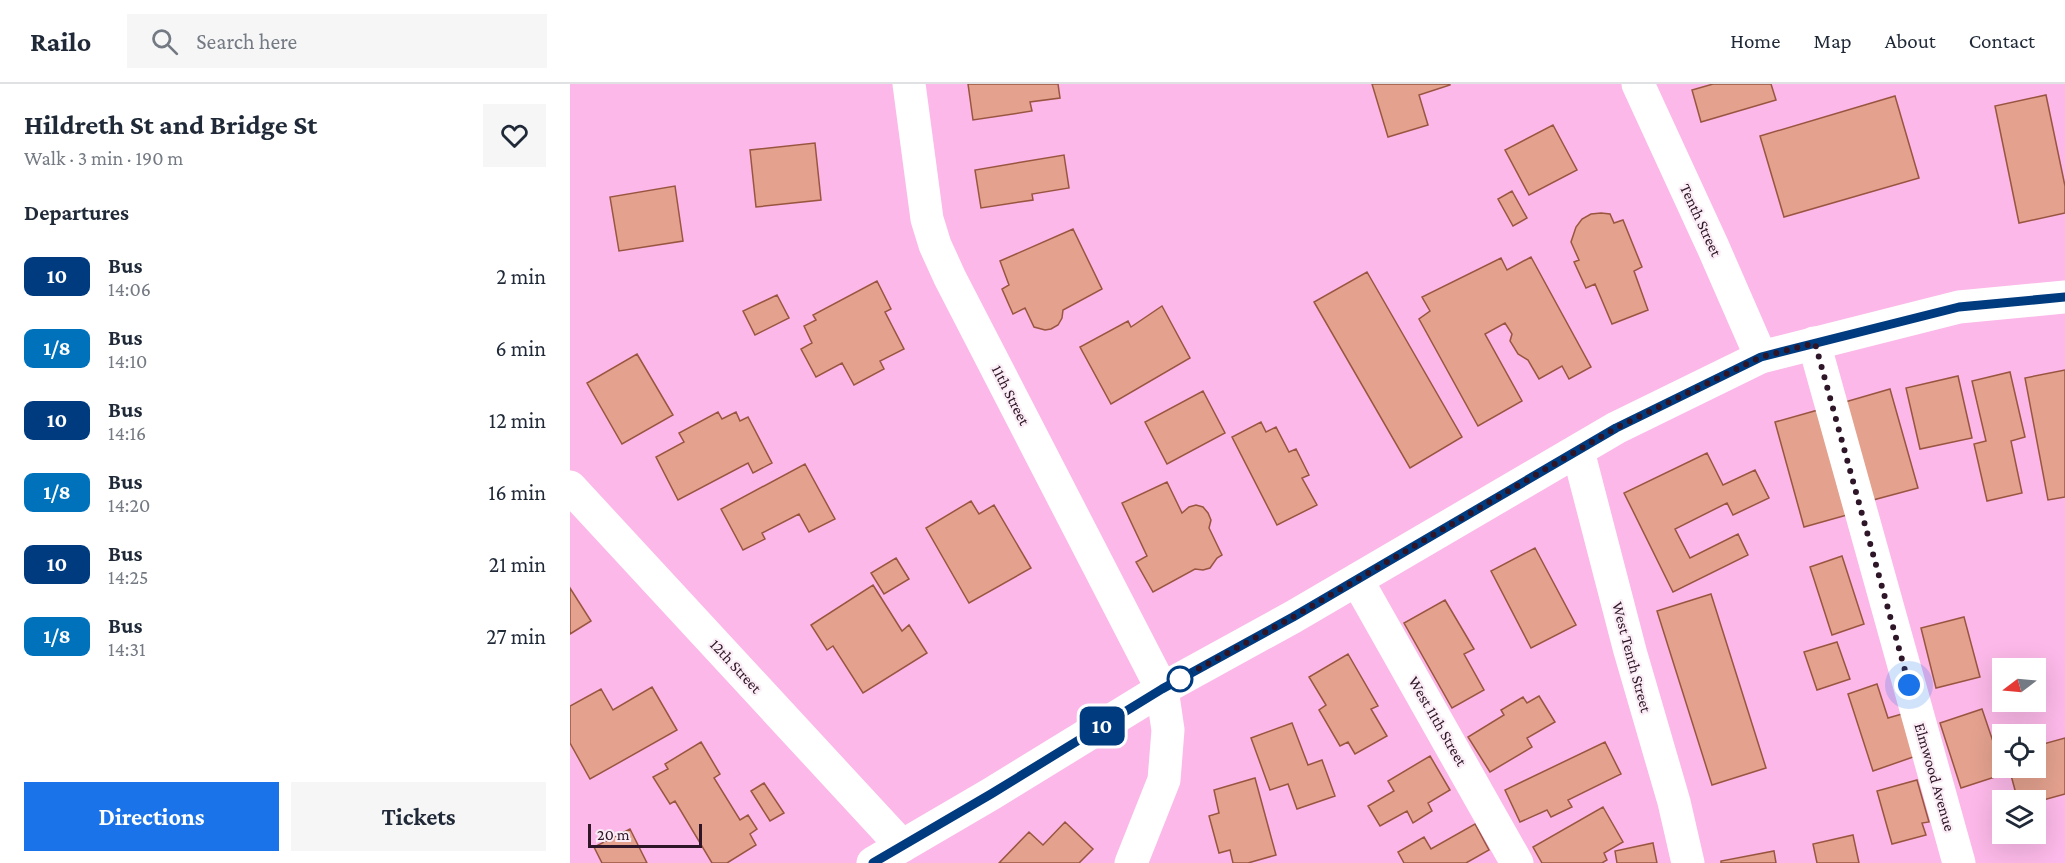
<!DOCTYPE html>
<html lang="en">
<head>
<meta charset="utf-8">
<style>
	body { margin:0; font-family:"Crimson Pro",serif; background:#f6f6f7; color:#1f2937; height:100vh; display:flex; flex-direction:column; font-size:22px; white-space:nowrap }
	* { box-sizing:border-box; margin:0 }
	p { font-size:20px; color:#747a83 }
	.icon { flex:none; width:33px; height:33px; fill:none; stroke:currentColor; stroke-width:2; stroke-linecap:round; stroke-linejoin:round }
	.map { position:relative; flex:1; overflow:hidden }
	.side { display:flex; flex-direction:column; background:#fff; width:570px }
	.side>* { flex:none }
	.badge { padding:0 12px; border-radius:9px; font-size:21px; line-height:39px }
	.needle { width:39px; rotate:254deg }
	.buttons { position:absolute; left:1422px; top:574px; display:grid; gap:12px }
	.buttons a { display:grid; place-items:center; width:54px; height:54px; border-radius:0px; background:#fff; box-shadow:0 6px 24px #0002; font-size:30px }
	.scale { position:absolute; left:18px; bottom:15px; width:114px; box-sizing:border-box; padding-left:6px; border:3px solid #2e1527; border-top:0; font-size:16px; line-height:21px; white-space:nowrap; color:#2e1527; -webkit-text-stroke:4px #fbedf6; paint-order:stroke }
	.you { position:absolute; width:30px; height:30px; margin:-15px; border:4px solid #fff; border-radius:50%; background:#1a73e8; box-shadow:0 0 0 9px #1a73e833 }
	.map>.badge { position:absolute; translate:-50% -50%; box-shadow:0 0 0 3px #fff }
	h2 { padding:0 24px; font-size:22px; line-height:54px }
	.round { display:grid; place-items:center; flex:none; width:63px; height:63px; border-radius:0px; background:#f6f6f7 }
	.head { display:flex; align-items:center; justify-content:space-between; height:102px; padding:0 24px }
	h1 { font-size:28px; font-weight:700; line-height:45px }
	.action { display:flex; gap:12px; margin-top:auto; padding:12px 24px }
	.action a { flex:1; height:69px; border-radius:0px; background:#1a73e8; color:#fff; font-size:24px; font-weight:700; line-height:69px; text-align:center }
	.action a+a { background:#f6f6f7; color:#1f2937 }
	ul { padding:0; list-style:none }
	li { display:flex; align-items:center; gap:18px; height:72px; padding:0 24px }
	li div { flex:1 }
	li b { display:block; font-size:22px }
	li em { font-style:normal }
	li .badge { min-width:66px; font-weight:700; text-align:center }
	header { display:flex; align-items:center; gap:36px; box-sizing:border-box; height:84px; padding:0 30px; background:#fff; border-bottom:2px solid #e0e1e3 }
	header strong { font-size:28px }
	nav { display:flex; gap:33px; margin-inline-start:auto; font-size:21px }
	.search { width:420px; height:54px; background:#f6f6f7; display:flex; align-items:center; gap:15px; box-sizing:border-box; padding:0 21px; border-radius:0px; color:#747a83; font-size:22px }
	main { display:flex; flex:1; min-height:0 }
	.map>svg:first-child { display:block }
	.building { fill:#e3a18e; stroke:#9a5540; stroke-width:1.5 }
	.lines { fill:none; stroke-linecap:round; stroke-linejoin:round }
	.minor { stroke:#fff; stroke-width:33 }
	.tertiary { stroke:#fff; stroke-width:33 }
	.primary { stroke:#fff; stroke-width:33 }
	.line-casing { stroke:#fff; stroke-width:14 }
	.line { stroke:#003b80; stroke-width:9 }
	.walk { stroke:#2e1527; stroke-width:6; stroke-dasharray:0 10.8 }
	.stop-dot { fill:#fff; stroke:#003b80; stroke-width:3 }
	.labels { text-anchor:middle; dominant-baseline:central; stroke-width:4.5; stroke-linejoin:round; paint-order:stroke }
	.street-label { font-size:16px; fill:#2e1527; stroke:#fbedf6 }
</style>
</head>
<body>
<header>
<strong>Railo</strong>
<div class="search"><svg class="icon" aria-label="search" viewBox="0 0 24 24"><circle cx="10" cy="10" r="6"/><path d="M15 15l6 6"/></svg>Search here</div>
<nav><a>Home</a><a>Map</a><a>About</a><a>Contact</a></nav>
</header>
<main>
<section class="side">
<div class="head"><div><h1>Hildreth St and Bridge St</h1><p>Walk · 3 min · 190 m</p></div><a class="round"><svg class="icon" aria-label="heart" viewBox="0 0 24 24"><path d="M12 20l-8-8c-3-5 5-10 8-4 3-6 11-1 8 4z"/></svg></a></div>
<h2>Departures</h2>
<ul>
<li><span class="badge" style="background:#003b80;color:#fff">10</span><div><b>Bus</b><p>14:06</p></div><em>2 min</em></li>
<li><span class="badge" style="background:#0072bc;color:#fff">1/8</span><div><b>Bus</b><p>14:10</p></div><em>6 min</em></li>
<li><span class="badge" style="background:#003b80;color:#fff">10</span><div><b>Bus</b><p>14:16</p></div><em>12 min</em></li>
<li><span class="badge" style="background:#0072bc;color:#fff">1/8</span><div><b>Bus</b><p>14:20</p></div><em>16 min</em></li>
<li><span class="badge" style="background:#003b80;color:#fff">10</span><div><b>Bus</b><p>14:25</p></div><em>21 min</em></li>
<li><span class="badge" style="background:#0072bc;color:#fff">1/8</span><div><b>Bus</b><p>14:31</p></div><em>27 min</em></li>
</ul>
<div class="action"><a>Directions</a><a>Tickets</a></div>
</section>
<div class="map">
<svg width="1495" height="779" viewBox="0 0 1495 779">
	<rect width="100%" height="100%" fill="#fbb8e8"/>
	<!-- building -->
	<path class="building" d="M398,0H488L490,14L460,18L462,27L403,36Z
		M802,0H880V1L849,11L858,41L818,53Z
		M1143,0H1201L1206,16L1131,38L1122,6Z
		M1476,11L1495,102V129L1449,139L1425,22Z
		M1325,12L1349,94L1214,133L1190,52Z
		M983,41L1007,86L959,111L935,66Z
		M245,59L251,116L186,123L180,66Z
		M494,71L499,104L462,110L463,116L411,124L405,86Z
		M105,102L113,157L49,167L40,113Z
		M942,107L957,134L943,142L928,115Z
		M1031,129L1040,130L1044,139L1053,136L1072,183L1064,187L1078,226L1042,240L1025,200L1016,204L1004,178L1009,176L1001,158L1006,143L1012,135L1021,130Z
		M503,145L532,205L493,226L492,234L488,241L481,245L475,246L464,243L455,224L443,230L432,205L439,201L430,177Z
		M961,173L1021,283L999,295L992,282L969,295L958,276L948,270L940,257L942,250L935,239L915,250L952,317L908,342L849,235L860,227L852,213L931,174L937,186Z
		M797,188L892,353L840,384L744,218Z
		M307,197L321,225L315,228L334,265L310,277L314,285L284,301L272,279L246,293L231,265L242,259L234,242L246,236L243,231Z
		M207,211L219,234L185,251L173,227Z
		M592,222L620,274L541,320L510,263L558,237L561,243Z
		M67,270L103,331L52,360L17,299Z
		M1495,286V413L1478,416L1455,294Z
		M1440,288L1455,353L1441,357L1452,409L1417,417L1404,360L1416,357L1402,297Z
		M1388,292L1402,354L1350,365L1336,304Z
		M1320,305L1348,404L1303,416L1275,318Z
		M633,307L655,349L597,380L575,338Z
		M1248,326L1277,431L1234,443L1205,338Z
		M148,328L152,335L166,328L170,337L178,333L202,379L183,389L178,379L108,416L86,373L114,358L109,349Z
		M691,338L696,348L706,343L719,368L726,365L739,391L732,394L747,421L707,441L662,353Z
		M1137,369L1153,401L1185,386L1199,414L1163,431L1157,419L1105,445L1120,474L1168,450L1178,471L1103,508L1054,409Z
		M235,380L265,435L239,448L229,430L192,449L195,455L173,466L151,425Z
		M597,398L612,429L619,423L626,421L633,423L638,429L641,436L639,444L652,471L647,474L640,484L633,486L625,485L583,508L566,478L577,472L552,419Z
		M401,417L409,430L424,421L461,484L399,519L356,444Z
		M965,464L1006,541L961,564L921,487Z
		M1272,472L1294,540L1262,551L1240,483Z
		M326,474L339,495L314,510L301,489Z
		M303,501L332,547L339,541L357,569L293,609L263,562L257,566L241,541Z
		M0,504L21,537L0,550Z
		M1141,510L1196,684L1142,701L1087,527Z
		M875,516L904,565L894,570L914,606L882,624L834,539Z
		M1394,533L1410,593L1366,604L1351,544Z
		M1267,558L1280,595L1247,606L1234,568Z
		M778,570L808,622L801,625L817,652L785,670L778,658L770,662L749,626L756,621L739,593Z
		M1307,600L1318,634L1332,630L1346,672L1303,687L1278,610Z
		M82,603L107,646L20,695L0,659V622L31,605L43,626Z
		M969,612L985,638L957,654L962,663L920,688L898,653L934,631L931,626L953,613L957,619Z
		M1412,625L1434,690L1391,704L1370,639Z
		M722,639L738,681L752,676L765,712L727,725L718,700L700,706L681,654Z
		M1495,654V710L1466,718L1448,717L1439,684H1466V662Z
		M131,658L150,690L144,694L170,736L178,731L187,745L180,750L186,761L157,779H142L105,717L100,720L83,693L98,685L95,680Z
		M1035,658L1051,690L998,716L1002,723L981,733L977,726L950,738L935,706Z
		M860,672L880,706L858,719L862,727L843,739L837,727L810,742L798,722L824,707L818,697Z
		M685,694L706,771L678,779H663L660,766L649,769L639,732L649,729L644,706Z
		M1347,696L1359,738L1352,739L1356,751L1322,760L1307,707Z
		M194,699L214,729L200,737L181,707Z
		M1033,723L1053,758L1034,769L1037,776L1032,779H972L963,763Z
		M495,738L523,765L509,779H429L459,748L473,761Z
		M905,740L919,766L896,779H834L828,768L854,753L861,765Z
		M60,745L77,779H32L24,763Z
		M1283,751L1289,779H1247L1243,760Z
		M1083,759L1087,779H1047L1045,767Z
		M1204,767L1206,779H1151V777Z"/>
	<g class="lines">
		<!-- minor -->
		<path class="minor" d="M339,0L357,135L365,161L380,194L592,605
			M1244,259L1389,779
			M1008,367L1060,567L1104,718L1118,779
			M0,403L332,762
			M787,496L947,779"/>
		<!-- tertiary -->
		<path class="tertiary" d="M1068,0L1143,163L1191,273
			M561,779L594,696L598,646L592,605"/>
		<!-- primary -->
		<path class="primary" d="M303,779L421,710L592,605L723,533L1046,344L1191,273L1389,223L1495,213"/>
	</g>
	<g class="lines">
		<defs>
			<path id="line" d="M303,779L421,710L592,605L723,533L1046,344L1191,273L1389,223L1495,213"/>
		</defs>
		<!-- line casing -->
		<use href="#line" class="line-casing"/>
		<!-- line -->
		<use href="#line" class="line"/>
		<!-- walk -->
		<path class="walk" d="M610,595L723,533L1046,344L1191,273L1245,259L1339,601"/>
	</g>
	<!-- markers -->
	<circle class="stop-dot" cx="610" cy="595" r="12"/>
	<g class="labels">
		<!-- street labels -->
		<g class="street-label">
			<text transform="translate(1131 136) rotate(65)">Tenth Street</text>
			<text transform="translate(441 311) rotate(63)">11th Street</text>
			<text transform="translate(1062 573) rotate(75)">West Tenth Street</text>
			<text transform="translate(166 582) rotate(47)">12th Street</text>
			<text transform="translate(868 637) rotate(60)">West 11th Street</text>
			<text transform="translate(1365 693) rotate(74)">Elmwood Avenue</text>
		</g>
	</g>
</svg>
<div class="buttons">
<a><svg class="needle" viewBox="-14 -14 28 28"><path d="M0-13l5 13h-10z" fill="#e53935"/><path d="M0 13l5-13h-10z" fill="#747a83"/></svg></a>
<a><svg class="icon" aria-label="locate" viewBox="0 0 24 24"><circle cx="12" cy="12" r="6"/><path d="M12 2v4M12 18v4M2 12h4M18 12h4"/></svg></a>
<a><svg class="icon" aria-label="layers" viewBox="0 0 24 24"><path d="M12 4l9 5-9 5-9-5zM3 14l9 5 9-5"/></svg></a>
</div>
<div class="scale">20 m</div>
<div class="you" style="left:1339px;top:601px"></div>
<b class="badge" style="left:532px;top:642px;background:#003b80;color:#fff">10</b>
</div>
</main>
</body>
</html>
